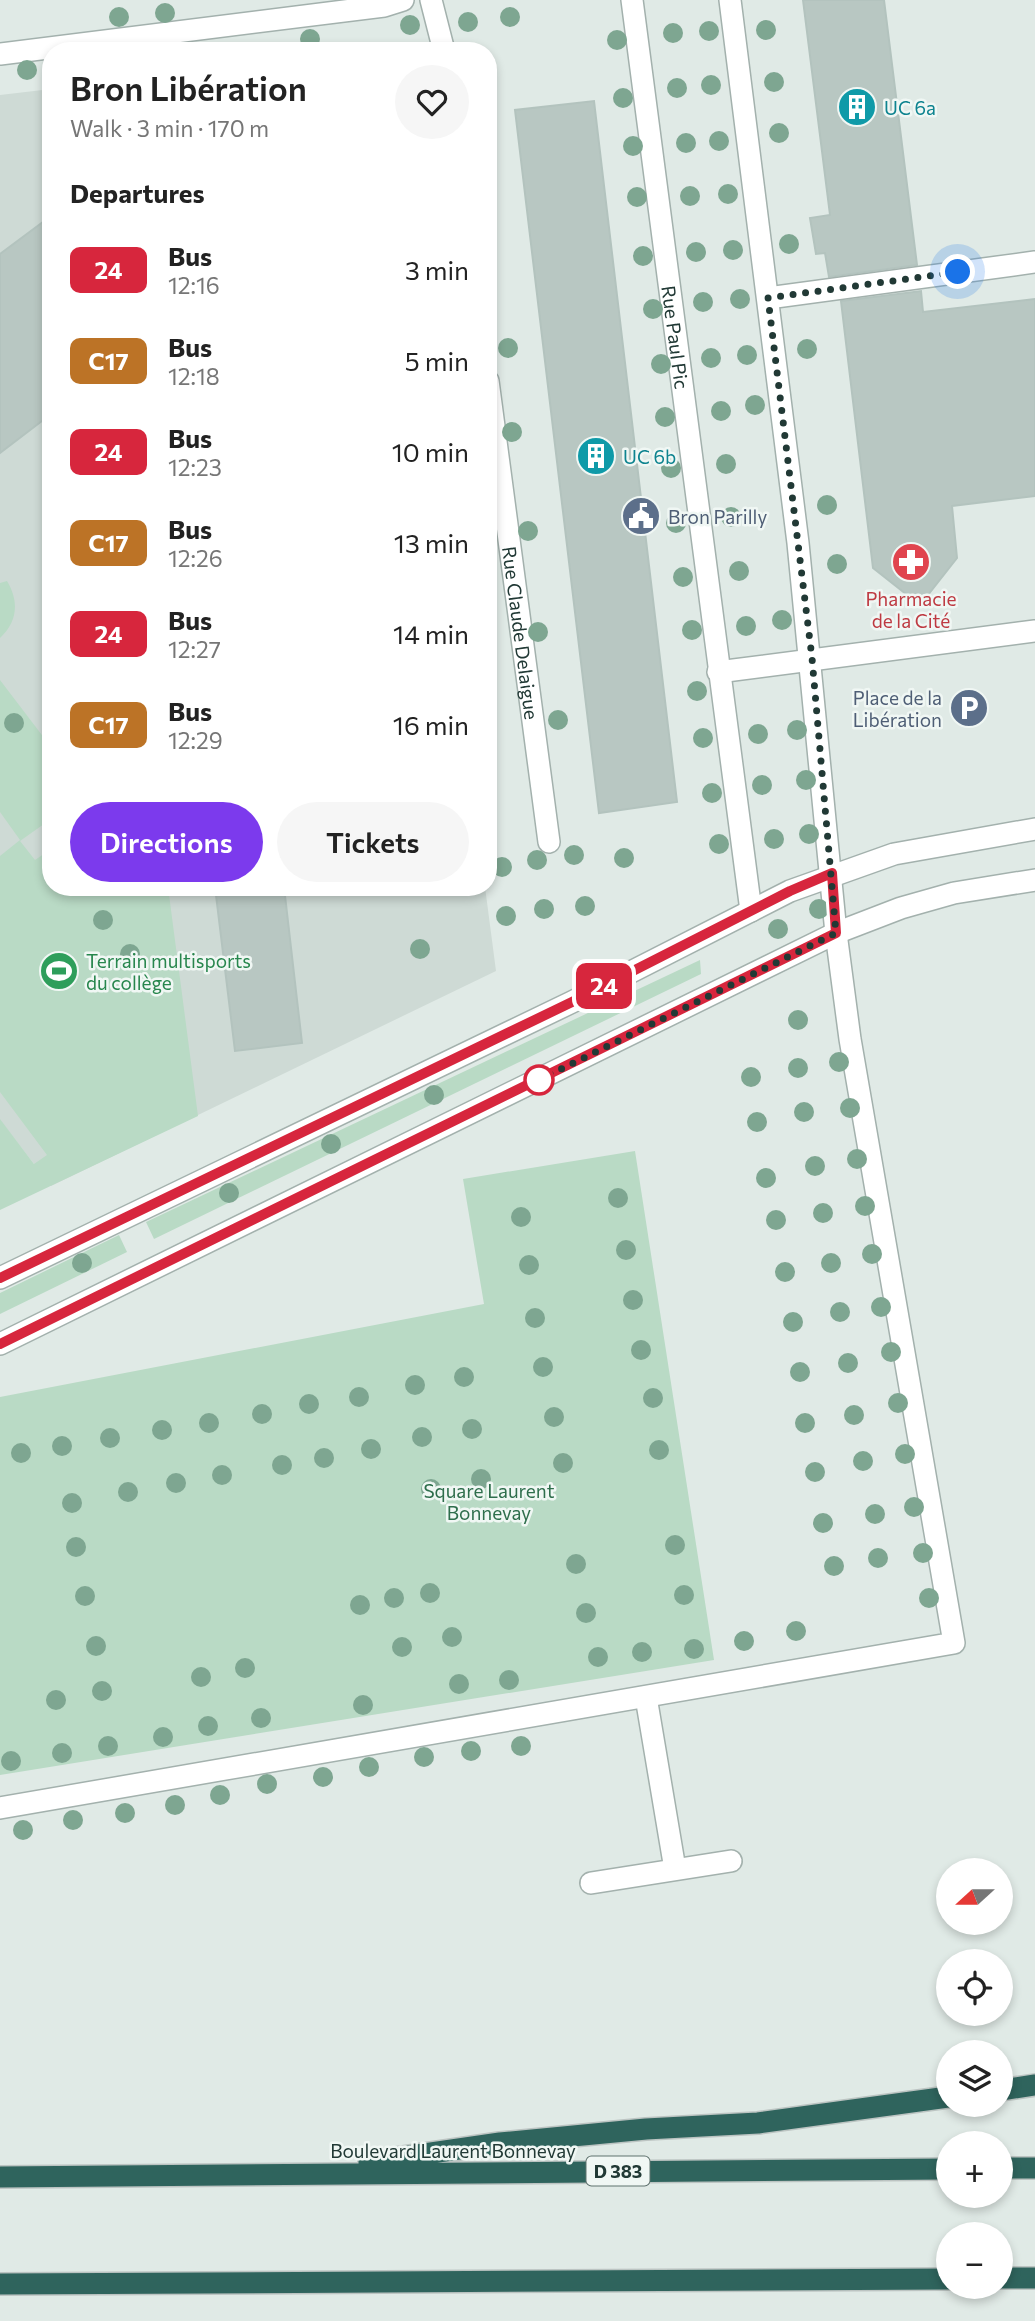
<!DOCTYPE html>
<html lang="en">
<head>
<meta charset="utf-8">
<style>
	body { margin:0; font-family:Commissioner,sans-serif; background:#f6f6f6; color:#222; height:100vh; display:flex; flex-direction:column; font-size:26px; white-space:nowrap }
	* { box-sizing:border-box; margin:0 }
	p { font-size:23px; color:#767676 }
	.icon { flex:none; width:38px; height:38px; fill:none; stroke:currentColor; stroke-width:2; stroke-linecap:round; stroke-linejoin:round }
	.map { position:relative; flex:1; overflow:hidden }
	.sheet { position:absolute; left:42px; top:42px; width:455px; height:854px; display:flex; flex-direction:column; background:#fff; border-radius:28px; box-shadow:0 4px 10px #0003 }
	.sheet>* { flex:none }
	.badge { padding:0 14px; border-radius:10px; font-size:24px; line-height:46px }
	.needle { width:46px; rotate:249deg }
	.tools { position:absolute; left:936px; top:1858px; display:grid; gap:14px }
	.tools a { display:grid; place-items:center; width:77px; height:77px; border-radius:50%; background:#fff; box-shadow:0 4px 10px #0003; font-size:35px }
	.you { position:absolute; width:35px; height:35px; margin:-18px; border:5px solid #fff; border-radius:50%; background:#1a73e8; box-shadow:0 0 0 10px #1a73e833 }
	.map>.badge { position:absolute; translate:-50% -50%; box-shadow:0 0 0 4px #fff }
	h2 { padding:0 28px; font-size:26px; line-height:63px }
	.round { display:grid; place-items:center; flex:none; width:74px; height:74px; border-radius:37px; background:#f6f6f6 }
	.overview { display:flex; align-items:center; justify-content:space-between; height:119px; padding:0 28px }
	h1 { font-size:33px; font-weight:600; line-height:52px }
	.button { display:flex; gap:14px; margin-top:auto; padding:14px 28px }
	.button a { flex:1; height:80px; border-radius:42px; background:#7c3aed; color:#fff; font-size:28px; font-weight:600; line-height:80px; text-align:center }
	.button a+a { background:#f6f6f6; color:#222 }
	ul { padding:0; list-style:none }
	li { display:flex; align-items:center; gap:21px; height:91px; padding:0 28px }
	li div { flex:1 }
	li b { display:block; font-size:26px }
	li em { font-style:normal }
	li .badge { min-width:77px; font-weight:700; text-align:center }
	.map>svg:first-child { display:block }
	.built { fill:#cedad5 }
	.green { fill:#b9dac5 }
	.building { fill:#b8c7c2; stroke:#b3c3be; stroke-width:2 }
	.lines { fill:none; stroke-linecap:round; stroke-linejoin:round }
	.minor-casing { stroke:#a3b1ad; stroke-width:24 }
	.highway-casing { stroke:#bcc4c2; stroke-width:24 }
	.minor { stroke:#fff; stroke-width:21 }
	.highway { stroke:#2f645d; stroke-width:21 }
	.tree { fill:#7ea691 }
	.line-casing { stroke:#fff; stroke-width:16 }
	.line { stroke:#d7263d; stroke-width:10 }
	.walk { stroke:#213935; stroke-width:7; stroke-dasharray:0 12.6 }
	.stop-dot { fill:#fff; stroke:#d7263d; stroke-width:3.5 }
	.labels { text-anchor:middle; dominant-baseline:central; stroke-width:5; stroke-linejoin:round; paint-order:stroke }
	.shield { fill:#f0f7f4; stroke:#5f726e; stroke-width:2 }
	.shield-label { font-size:18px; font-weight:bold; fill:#213935 }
	.culture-label { font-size:19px; fill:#0d838f; stroke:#f0f7f4; text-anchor:start }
	.street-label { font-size:19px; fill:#213935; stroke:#f0f7f4 }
	.service-label { font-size:19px; fill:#4e5e75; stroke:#f0f7f4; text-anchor:start }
	.health-label { font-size:19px; fill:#be3a42; stroke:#f0f7f4 }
	.leisure-label { font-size:19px; fill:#27864d; stroke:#f0f7f4; text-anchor:start }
	.park-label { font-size:19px; fill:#2e6e4c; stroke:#f0f7f4 }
</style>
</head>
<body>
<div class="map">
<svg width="1035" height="2321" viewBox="0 0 1035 2321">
	<rect width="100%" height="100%" fill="#e0eae6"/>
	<!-- built -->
	<path class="built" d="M51,89V887H485L496,971L51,1186L0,1120V95Z"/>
	<!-- green -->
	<path class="green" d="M7,581C19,601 18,621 0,638V583Z
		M0,680L51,747V819L20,841L35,860L51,849V887H168L198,1116L0,1210V1119L34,1164L47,1155L0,1092V856L20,840L0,812Z
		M700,960L701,974L154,1239L146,1222Z
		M635,1151L714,1660L0,1775V1397L484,1304L463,1179Z
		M119,1235L127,1252L0,1314V1293Z"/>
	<!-- building -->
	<path class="building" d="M803,0H884L917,265L829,277L825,253L816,254L810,218L830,215Z
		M594,101L677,802L599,813L515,110Z
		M51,216V414L0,453V254Z
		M921,291L923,312L1035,299V496L952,506L957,558L920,605L873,568L841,301Z
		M215,887H284L302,1043L235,1051Z"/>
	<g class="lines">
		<defs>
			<g id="minor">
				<path d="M431,0L444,51"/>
				<path id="s1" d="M632,0L751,911"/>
				<path d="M0,54L384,6L403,0"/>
				<path d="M768,298L1035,262"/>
				<path id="s2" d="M488,381L549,842"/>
				<path d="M718,672L1035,631"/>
				<path d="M0,1278L572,1002L790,891L894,854L1035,829"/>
				<path d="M0,1344L836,933L901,908L954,893L1035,880"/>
				<path d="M646,1697L675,1869"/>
				<path d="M0,1808L954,1643L850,1039L836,933L798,543L730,0"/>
				<path d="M591,1883L731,1861"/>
			</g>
			<path id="highway" d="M1001,2090L1035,2085
				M369,2162L500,2143L646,2129L758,2123L948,2097
				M1001,2168H1035
				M0,2177L948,2169
				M1001,2278H1035
				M0,2284L948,2279"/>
		</defs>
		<!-- minor casing -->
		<use href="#minor" class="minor-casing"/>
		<!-- highway casing -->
		<use href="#highway" class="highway-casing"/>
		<!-- minor -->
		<use href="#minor" class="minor"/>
		<!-- highway -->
		<use href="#highway" class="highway"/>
	</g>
	<!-- trees -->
	<g class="tree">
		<circle cx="165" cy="13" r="10"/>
		<circle cx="119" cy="17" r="10"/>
		<circle cx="510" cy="17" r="10"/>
		<circle cx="468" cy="22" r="10"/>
		<circle cx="410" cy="25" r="10"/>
		<circle cx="766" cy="30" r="10"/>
		<circle cx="709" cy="31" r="10"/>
		<circle cx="673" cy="33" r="10"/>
		<circle cx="310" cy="39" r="10"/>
		<circle cx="617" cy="40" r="10"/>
		<circle cx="27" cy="70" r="10"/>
		<circle cx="774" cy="82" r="10"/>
		<circle cx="711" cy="85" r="10"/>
		<circle cx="677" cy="88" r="10"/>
		<circle cx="623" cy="98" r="10"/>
		<circle cx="779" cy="133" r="10"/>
		<circle cx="719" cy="141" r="10"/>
		<circle cx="686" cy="143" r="10"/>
		<circle cx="633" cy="146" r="10"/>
		<circle cx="728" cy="194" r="10"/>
		<circle cx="690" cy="196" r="10"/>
		<circle cx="637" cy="197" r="10"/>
		<circle cx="789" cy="244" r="10"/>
		<circle cx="733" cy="250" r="10"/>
		<circle cx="696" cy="252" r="10"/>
		<circle cx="643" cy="256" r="10"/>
		<circle cx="740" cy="299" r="10"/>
		<circle cx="703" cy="302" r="10"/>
		<circle cx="653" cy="309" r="10"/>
		<circle cx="508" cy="348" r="10"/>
		<circle cx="807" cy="349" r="10"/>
		<circle cx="747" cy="355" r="10"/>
		<circle cx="711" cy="358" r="10"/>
		<circle cx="661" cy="364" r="10"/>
		<circle cx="755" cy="405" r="10"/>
		<circle cx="721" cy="411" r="10"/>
		<circle cx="665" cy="417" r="10"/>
		<circle cx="512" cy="432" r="10"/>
		<circle cx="726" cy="464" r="10"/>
		<circle cx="671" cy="468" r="10"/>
		<circle cx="827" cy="505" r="10"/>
		<circle cx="731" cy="517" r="10"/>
		<circle cx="676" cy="523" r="10"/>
		<circle cx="528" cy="531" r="10"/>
		<circle cx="837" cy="564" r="10"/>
		<circle cx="739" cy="571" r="10"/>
		<circle cx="683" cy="577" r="10"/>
		<circle cx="782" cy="620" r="10"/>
		<circle cx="746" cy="626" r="10"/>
		<circle cx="692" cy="630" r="10"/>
		<circle cx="538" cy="632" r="10"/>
		<circle cx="697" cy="691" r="10"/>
		<circle cx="558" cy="720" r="10"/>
		<circle cx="14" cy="723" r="10"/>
		<circle cx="797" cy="730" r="10"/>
		<circle cx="758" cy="734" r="10"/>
		<circle cx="703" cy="738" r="10"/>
		<circle cx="806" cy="780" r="10"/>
		<circle cx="762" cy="785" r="10"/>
		<circle cx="712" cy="793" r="10"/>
		<circle cx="809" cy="834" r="10"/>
		<circle cx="774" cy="839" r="10"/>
		<circle cx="719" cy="844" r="10"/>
		<circle cx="574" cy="855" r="10"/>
		<circle cx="624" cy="858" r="10"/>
		<circle cx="537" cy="860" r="10"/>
		<circle cx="502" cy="867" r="10"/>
		<circle cx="585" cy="906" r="10"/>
		<circle cx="544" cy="909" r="10"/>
		<circle cx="819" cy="909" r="10"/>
		<circle cx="506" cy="916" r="10"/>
		<circle cx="103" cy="920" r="10"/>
		<circle cx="778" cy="929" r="10"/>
		<circle cx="420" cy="949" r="10"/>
		<circle cx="130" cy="954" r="10"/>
		<circle cx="798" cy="1020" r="10"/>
		<circle cx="839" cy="1062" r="10"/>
		<circle cx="798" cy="1068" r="10"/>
		<circle cx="751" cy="1077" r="10"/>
		<circle cx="434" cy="1095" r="10"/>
		<circle cx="850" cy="1108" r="10"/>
		<circle cx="804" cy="1112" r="10"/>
		<circle cx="757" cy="1122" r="10"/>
		<circle cx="331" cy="1144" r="10"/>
		<circle cx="857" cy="1159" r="10"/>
		<circle cx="815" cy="1166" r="10"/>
		<circle cx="766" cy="1178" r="10"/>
		<circle cx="229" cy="1193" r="10"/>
		<circle cx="618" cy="1198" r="10"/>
		<circle cx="865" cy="1206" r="10"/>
		<circle cx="823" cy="1213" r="10"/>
		<circle cx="521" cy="1217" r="10"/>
		<circle cx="776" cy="1220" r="10"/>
		<circle cx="626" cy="1250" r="10"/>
		<circle cx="872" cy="1254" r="10"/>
		<circle cx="82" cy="1263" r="10"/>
		<circle cx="831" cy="1263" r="10"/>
		<circle cx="529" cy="1265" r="10"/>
		<circle cx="785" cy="1272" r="10"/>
		<circle cx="633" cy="1300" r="10"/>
		<circle cx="881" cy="1307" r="10"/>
		<circle cx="840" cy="1312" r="10"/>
		<circle cx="535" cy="1318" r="10"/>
		<circle cx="793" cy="1322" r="10"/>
		<circle cx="641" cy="1350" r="10"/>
		<circle cx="891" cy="1352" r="10"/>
		<circle cx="848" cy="1363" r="10"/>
		<circle cx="543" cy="1367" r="10"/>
		<circle cx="800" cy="1372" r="10"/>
		<circle cx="464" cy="1377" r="10"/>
		<circle cx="415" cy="1385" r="10"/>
		<circle cx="359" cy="1397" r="10"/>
		<circle cx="653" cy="1398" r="10"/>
		<circle cx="898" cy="1403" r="10"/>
		<circle cx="309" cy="1404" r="10"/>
		<circle cx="262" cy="1414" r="10"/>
		<circle cx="854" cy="1415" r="10"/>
		<circle cx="554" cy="1417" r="10"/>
		<circle cx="209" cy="1423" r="10"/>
		<circle cx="805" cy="1423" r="10"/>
		<circle cx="472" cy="1429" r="10"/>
		<circle cx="162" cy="1430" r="10"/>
		<circle cx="422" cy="1437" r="10"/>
		<circle cx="110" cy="1438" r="10"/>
		<circle cx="62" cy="1446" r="10"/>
		<circle cx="371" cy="1449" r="10"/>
		<circle cx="659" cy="1450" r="10"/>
		<circle cx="21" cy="1453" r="10"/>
		<circle cx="905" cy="1454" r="10"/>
		<circle cx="324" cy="1458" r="10"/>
		<circle cx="863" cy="1461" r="10"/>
		<circle cx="563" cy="1463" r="10"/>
		<circle cx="282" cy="1465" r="10"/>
		<circle cx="815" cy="1472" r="10"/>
		<circle cx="222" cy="1475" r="10"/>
		<circle cx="481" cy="1479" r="10"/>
		<circle cx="176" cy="1483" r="10"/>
		<circle cx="431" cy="1489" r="10"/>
		<circle cx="128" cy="1492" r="10"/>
		<circle cx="72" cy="1503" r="10"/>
		<circle cx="914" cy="1507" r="10"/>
		<circle cx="875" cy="1514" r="10"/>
		<circle cx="823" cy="1523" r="10"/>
		<circle cx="675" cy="1545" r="10"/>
		<circle cx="76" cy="1547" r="10"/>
		<circle cx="923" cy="1553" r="10"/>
		<circle cx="878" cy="1558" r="10"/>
		<circle cx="576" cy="1564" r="10"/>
		<circle cx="834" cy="1566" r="10"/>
		<circle cx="430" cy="1593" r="10"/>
		<circle cx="684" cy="1595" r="10"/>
		<circle cx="85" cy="1596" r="10"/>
		<circle cx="394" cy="1598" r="10"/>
		<circle cx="929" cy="1598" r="10"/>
		<circle cx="360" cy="1605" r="10"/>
		<circle cx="586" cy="1613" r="10"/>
		<circle cx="796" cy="1631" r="10"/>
		<circle cx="452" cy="1637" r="10"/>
		<circle cx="744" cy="1641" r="10"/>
		<circle cx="96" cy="1646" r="10"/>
		<circle cx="402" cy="1647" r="10"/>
		<circle cx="694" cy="1649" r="10"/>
		<circle cx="642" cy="1652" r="10"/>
		<circle cx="598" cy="1657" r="10"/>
		<circle cx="245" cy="1668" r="10"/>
		<circle cx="201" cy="1677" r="10"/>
		<circle cx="509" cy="1680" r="10"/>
		<circle cx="459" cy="1684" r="10"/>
		<circle cx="102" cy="1691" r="10"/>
		<circle cx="56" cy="1700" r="10"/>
		<circle cx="363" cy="1705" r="10"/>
		<circle cx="261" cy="1718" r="10"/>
		<circle cx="208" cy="1726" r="10"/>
		<circle cx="163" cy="1737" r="10"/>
		<circle cx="108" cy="1746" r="10"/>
		<circle cx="521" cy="1746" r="10"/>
		<circle cx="471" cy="1751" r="10"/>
		<circle cx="62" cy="1753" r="10"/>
		<circle cx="424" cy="1757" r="10"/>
		<circle cx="11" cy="1761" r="10"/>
		<circle cx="369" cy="1767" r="10"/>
		<circle cx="323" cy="1777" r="10"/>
		<circle cx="267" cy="1784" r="10"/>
		<circle cx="220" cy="1795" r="10"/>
		<circle cx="175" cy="1805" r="10"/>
		<circle cx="125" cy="1813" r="10"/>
		<circle cx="73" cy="1820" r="10"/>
		<circle cx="23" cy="1830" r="10"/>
	</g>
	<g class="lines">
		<defs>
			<path id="line" d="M0,1278L572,1002L790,891L832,873L836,933L0,1344"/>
		</defs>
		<!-- line casing -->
		<use href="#line" class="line-casing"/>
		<!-- line -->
		<use href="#line" class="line"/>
		<!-- walk -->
		<path class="walk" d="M539,1080L836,933L812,658L768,298L958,272"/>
	</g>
	<!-- icons -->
	<defs>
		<symbol id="building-disc" viewBox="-11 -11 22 22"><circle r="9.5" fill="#0f9aa8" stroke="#f0f7f4"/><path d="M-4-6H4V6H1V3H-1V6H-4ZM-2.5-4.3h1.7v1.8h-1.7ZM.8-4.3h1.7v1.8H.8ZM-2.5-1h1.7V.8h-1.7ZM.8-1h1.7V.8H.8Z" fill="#fff"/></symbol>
		<symbol id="civic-disc" viewBox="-11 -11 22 22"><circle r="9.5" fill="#5c6f8a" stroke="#f0f7f4"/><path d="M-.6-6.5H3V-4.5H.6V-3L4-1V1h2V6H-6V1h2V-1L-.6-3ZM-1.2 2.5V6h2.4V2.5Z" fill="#fff"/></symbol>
		<symbol id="pharmacy-disc" viewBox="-11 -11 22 22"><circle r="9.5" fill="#e0444e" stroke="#f0f7f4"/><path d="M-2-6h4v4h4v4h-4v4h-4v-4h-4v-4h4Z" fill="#fff"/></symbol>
		<symbol id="parking-disc" viewBox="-11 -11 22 22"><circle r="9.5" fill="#5c6f8a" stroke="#f0f7f4"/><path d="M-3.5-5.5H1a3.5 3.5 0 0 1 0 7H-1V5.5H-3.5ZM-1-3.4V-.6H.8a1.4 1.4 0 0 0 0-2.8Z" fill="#fff"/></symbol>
		<symbol id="stadium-disc" viewBox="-11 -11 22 22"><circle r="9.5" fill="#2e9e5b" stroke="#f0f7f4"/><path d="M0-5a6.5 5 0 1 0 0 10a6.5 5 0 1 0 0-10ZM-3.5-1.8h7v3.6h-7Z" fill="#fff"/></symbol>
	</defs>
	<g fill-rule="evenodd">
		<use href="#building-disc" x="835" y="85" width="44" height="44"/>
		<use href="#building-disc" x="574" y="434" width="44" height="44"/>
		<use href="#civic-disc" x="619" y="494" width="44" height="44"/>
		<use href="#pharmacy-disc" x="889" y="540" width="44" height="44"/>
		<use href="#parking-disc" x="947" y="686" width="44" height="44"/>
		<use href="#stadium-disc" x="37" y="949" width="44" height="44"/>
	</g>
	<!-- markers -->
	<circle class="stop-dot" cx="539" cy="1080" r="14"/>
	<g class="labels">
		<!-- shield labels -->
		<rect class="shield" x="586.5" y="2156.5" width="63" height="29" rx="5"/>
		<g class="shield-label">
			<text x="618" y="2171">D 383</text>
		</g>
		<!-- culture labels -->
		<g class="culture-label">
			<text x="884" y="107">UC 6a</text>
			<text x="623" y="456">UC 6b</text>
		</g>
		<!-- street labels -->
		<g class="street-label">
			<text stroke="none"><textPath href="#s1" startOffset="340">Rue Paul Pic</textPath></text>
			<text stroke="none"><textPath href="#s2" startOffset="254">Rue Claude Delaigue</textPath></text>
			<text x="453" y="2150">Boulevard Laurent Bonnevay</text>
		</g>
		<!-- service labels -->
		<g class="service-label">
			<text x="668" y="516">Bron Parilly</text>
			<text x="942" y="697" text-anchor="end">Place de la<tspan x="942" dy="22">Libération</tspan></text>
		</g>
		<!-- health labels -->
		<g class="health-label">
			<text x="911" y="598">Pharmacie<tspan x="911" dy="22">de la Cité</tspan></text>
		</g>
		<!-- leisure labels -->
		<g class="leisure-label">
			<text x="86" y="960">Terrain multisports<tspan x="86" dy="22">du collège</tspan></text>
		</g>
		<!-- park labels -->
		<g class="park-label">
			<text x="489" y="1490">Square Laurent<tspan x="489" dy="22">Bonnevay</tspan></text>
		</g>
	</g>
</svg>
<div class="tools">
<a><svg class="needle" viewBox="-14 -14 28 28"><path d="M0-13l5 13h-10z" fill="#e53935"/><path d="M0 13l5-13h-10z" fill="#767676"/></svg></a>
<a><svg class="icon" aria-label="locate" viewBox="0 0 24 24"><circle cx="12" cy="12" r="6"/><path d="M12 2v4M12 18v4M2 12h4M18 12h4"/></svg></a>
<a><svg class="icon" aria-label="layers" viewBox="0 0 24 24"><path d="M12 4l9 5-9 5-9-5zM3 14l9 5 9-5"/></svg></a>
<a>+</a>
<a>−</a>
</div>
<div class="you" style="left:958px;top:272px"></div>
<b class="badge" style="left:604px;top:986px;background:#d7263d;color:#fff">24</b>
<section class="sheet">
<div class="overview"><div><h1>Bron Libération</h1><p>Walk · 3 min · 170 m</p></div><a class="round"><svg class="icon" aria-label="heart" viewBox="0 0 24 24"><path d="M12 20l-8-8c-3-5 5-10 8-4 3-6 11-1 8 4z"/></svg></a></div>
<h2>Departures</h2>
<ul>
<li><span class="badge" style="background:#d7263d;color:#fff">24</span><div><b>Bus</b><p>12:16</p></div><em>3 min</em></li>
<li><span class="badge" style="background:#bc7326;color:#fff">C17</span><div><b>Bus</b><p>12:18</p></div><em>5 min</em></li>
<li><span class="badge" style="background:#d7263d;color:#fff">24</span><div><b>Bus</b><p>12:23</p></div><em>10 min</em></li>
<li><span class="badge" style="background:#bc7326;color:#fff">C17</span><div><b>Bus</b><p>12:26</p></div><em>13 min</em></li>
<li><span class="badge" style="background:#d7263d;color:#fff">24</span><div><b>Bus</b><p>12:27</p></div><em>14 min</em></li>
<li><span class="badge" style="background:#bc7326;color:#fff">C17</span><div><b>Bus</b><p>12:29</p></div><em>16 min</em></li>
</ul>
<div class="button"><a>Directions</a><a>Tickets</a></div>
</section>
</div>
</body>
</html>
